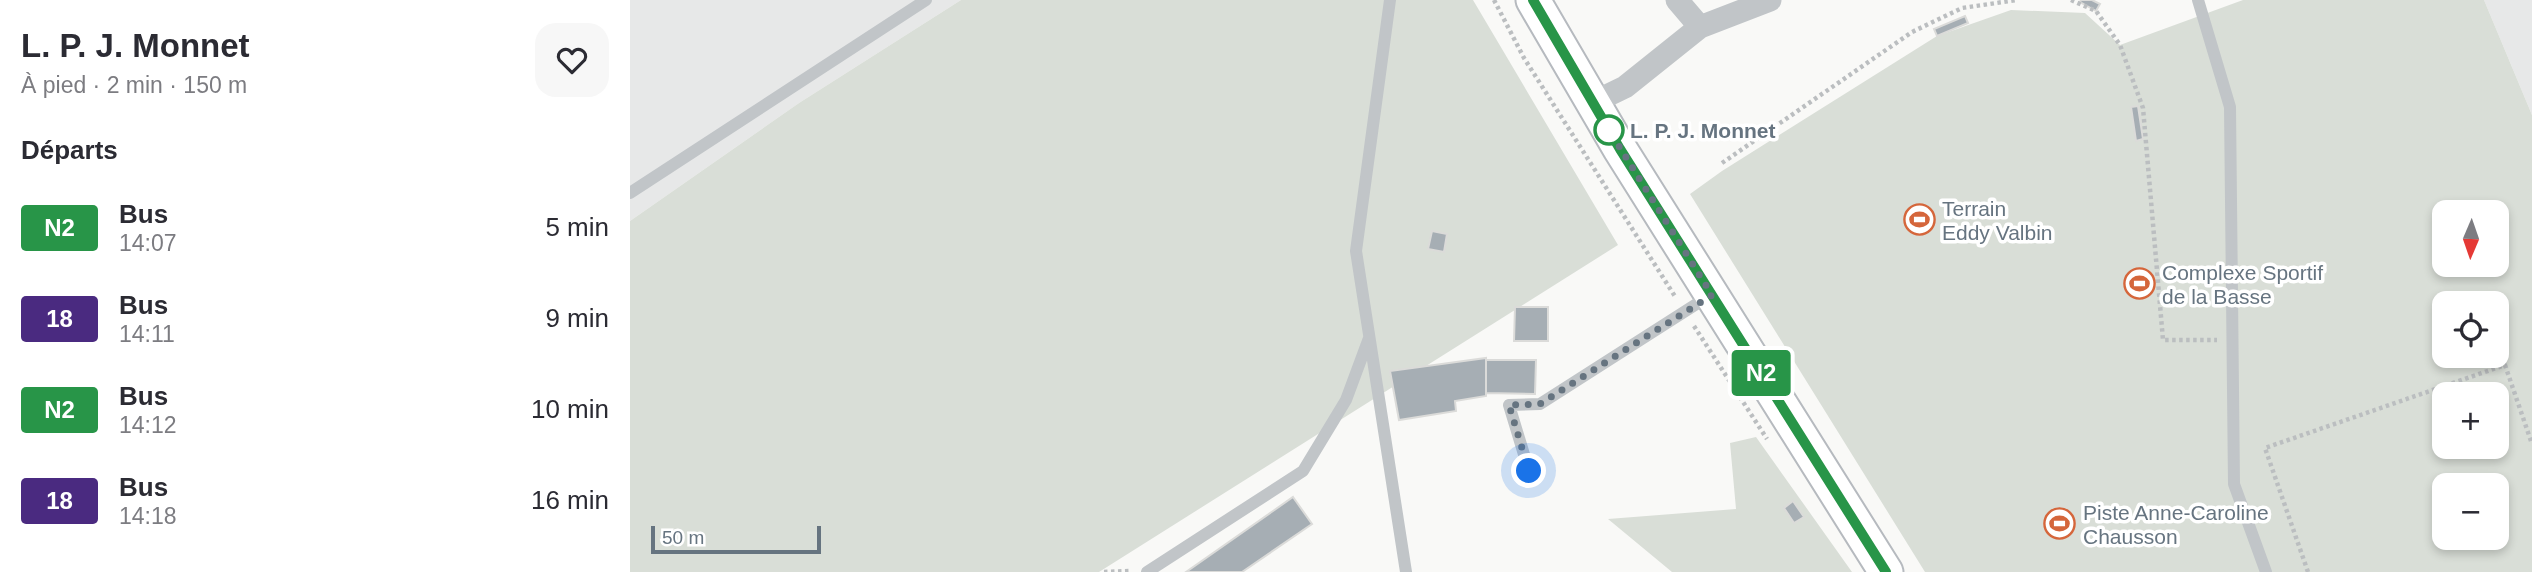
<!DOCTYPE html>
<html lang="fr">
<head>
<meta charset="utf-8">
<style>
	body { margin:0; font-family:Helvetica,sans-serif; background:#f7f7f7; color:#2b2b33; height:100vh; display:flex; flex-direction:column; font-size:26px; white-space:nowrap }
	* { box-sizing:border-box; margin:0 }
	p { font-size:23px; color:#7c7c81 }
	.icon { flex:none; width:38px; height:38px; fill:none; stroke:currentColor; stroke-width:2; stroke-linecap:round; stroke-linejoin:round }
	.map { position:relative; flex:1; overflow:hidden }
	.side { display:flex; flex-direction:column; background:#fff; width:630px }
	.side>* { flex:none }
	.badge { padding:0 14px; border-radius:5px; font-size:24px; line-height:46px }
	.needle { width:46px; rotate:182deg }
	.tools { position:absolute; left:1802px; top:200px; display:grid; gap:14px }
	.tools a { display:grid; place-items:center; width:77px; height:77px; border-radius:14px; background:#fff; box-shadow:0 4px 10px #0003; font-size:35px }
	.scale { position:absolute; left:21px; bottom:18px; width:170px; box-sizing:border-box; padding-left:7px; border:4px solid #667480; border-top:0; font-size:19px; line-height:24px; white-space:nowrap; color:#667480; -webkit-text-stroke:5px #fff; paint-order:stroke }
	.you { position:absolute; width:35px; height:35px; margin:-18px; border:5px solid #fff; border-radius:50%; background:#1a73e8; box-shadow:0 0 0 10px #1a73e833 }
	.map>.badge { position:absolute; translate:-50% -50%; box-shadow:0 0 0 4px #fff }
	h2 { padding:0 21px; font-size:26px; line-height:63px }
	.round { display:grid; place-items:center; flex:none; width:74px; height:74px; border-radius:21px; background:#f7f7f7 }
	.head { display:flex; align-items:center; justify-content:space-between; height:119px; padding:0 21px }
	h1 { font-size:33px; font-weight:700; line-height:52px }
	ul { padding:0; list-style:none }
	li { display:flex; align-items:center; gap:21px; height:91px; padding:0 21px }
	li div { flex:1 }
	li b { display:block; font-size:26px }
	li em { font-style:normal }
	li .badge { min-width:77px; font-weight:700; text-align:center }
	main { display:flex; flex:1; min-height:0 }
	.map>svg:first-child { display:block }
	.built { fill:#e7e8e8 }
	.green { fill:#d9ded7; fill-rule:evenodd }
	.building { fill:#a6aeb4; stroke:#dbdbd9; stroke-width:2 }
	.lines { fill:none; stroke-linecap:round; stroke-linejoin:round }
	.secondary-casing { stroke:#b6babf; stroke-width:37 }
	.path { stroke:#bbbec0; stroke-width:4.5; stroke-dasharray:3.5 3.5; stroke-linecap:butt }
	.lane { stroke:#c1c5c8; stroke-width:12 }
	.street { stroke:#c1c5c8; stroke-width:23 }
	.secondary { stroke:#fff; stroke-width:33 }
	.line-casing { stroke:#fff; stroke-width:16 }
	.line { stroke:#289548; stroke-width:10 }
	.walk { stroke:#667480; stroke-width:7; stroke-dasharray:0 12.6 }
	.stop-dot { fill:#fff; stroke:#289548; stroke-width:3.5 }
	.labels { text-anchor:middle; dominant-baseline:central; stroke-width:7; stroke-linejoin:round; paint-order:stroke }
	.stop-label { font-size:21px; font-weight:bold; fill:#667480; stroke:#fff; text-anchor:start }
	.poi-label { font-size:21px; fill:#667480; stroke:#fff; text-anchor:start }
</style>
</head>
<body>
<main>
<section class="side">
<div class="head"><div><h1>L. P. J. Monnet</h1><p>À pied · 2 min · 150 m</p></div><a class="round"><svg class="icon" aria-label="heart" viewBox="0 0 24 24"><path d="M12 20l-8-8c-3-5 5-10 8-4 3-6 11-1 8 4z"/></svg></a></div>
<h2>Départs</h2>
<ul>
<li><span class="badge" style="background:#289548;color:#fff">N2</span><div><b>Bus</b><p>14:07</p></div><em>5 min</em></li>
<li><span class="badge" style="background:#4a2a80;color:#fff">18</span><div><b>Bus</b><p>14:11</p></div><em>9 min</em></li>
<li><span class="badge" style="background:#289548;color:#fff">N2</span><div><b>Bus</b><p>14:12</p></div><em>10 min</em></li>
<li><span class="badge" style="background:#4a2a80;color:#fff">18</span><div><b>Bus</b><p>14:18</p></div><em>16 min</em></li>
</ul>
</section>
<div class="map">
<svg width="1902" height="572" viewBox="0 0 1902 572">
	<rect width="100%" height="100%" fill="#f9f9f7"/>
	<!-- built -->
	<path class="built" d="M0,0H331L169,103L0,221Z
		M1854,0H1902V115Z"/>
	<!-- green -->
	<path class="green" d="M331,0H843L988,245L469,572H0V221L169,103Z
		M1613,0H1854L1902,115V572H1295L1060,194L1092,171L1307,36L1381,10L1455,13L1490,45ZM1815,212H1867V264H1815ZM1815,303H1867V355H1815ZM1815,394H1867V446H1815ZM1815,485H1867V537H1815Z
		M1126,437L1222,572H1042L978,519L1106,509L1100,443Z"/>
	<!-- building -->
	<path class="building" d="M1451,0H1462L1470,4L1466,11L1450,2Z
		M1335,16L1338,23L1307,36L1304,29Z
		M1508,106L1513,139L1506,141L1501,107Z
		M802,231L817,234L814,252L798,249Z
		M885,307H918V341H884Z
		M856,358V396L825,401L826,411L769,420L760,371Z
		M856,360H906L905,394L856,393Z
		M663,497L682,524L612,572H556Z
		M1163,501L1174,517L1164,523L1154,508Z"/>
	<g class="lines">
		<defs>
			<path id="secondary" d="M903,0L990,149L1256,572"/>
		</defs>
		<!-- secondary casing -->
		<use href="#secondary" class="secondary-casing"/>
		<!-- path -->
		<path class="path" d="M864,0L894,58L1046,298
			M1441,0L1466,11L1490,45L1513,108L1533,340H1587
			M1092,163L1282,32L1332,8L1387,0
			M1064,326L1137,439
			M474,572L501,571
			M1678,572L1635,448L1875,365L1902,444"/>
		<!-- lane -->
		<path class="lane" d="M760,0L726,251L776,572
			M1568,0L1600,107L1604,484L1636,572
			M0,193L296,0
			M899,471L879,405L910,404L1079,296
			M517,572L673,471L716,400L739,338"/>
		<!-- street -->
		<path class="street" d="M1047,0L1070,27
			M964,102L995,87L1070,27L1140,0"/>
		<!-- secondary -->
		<use href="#secondary" class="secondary"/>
	</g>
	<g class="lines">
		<defs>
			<path id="line" d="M903,0L990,149L1256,572"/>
		</defs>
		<!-- line casing -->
		<use href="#line" class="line-casing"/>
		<!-- line -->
		<use href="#line" class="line"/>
		<!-- walk -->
		<path class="walk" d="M899,471L879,405L910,404L1082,295L979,130"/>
	</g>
	<!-- icons -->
	<defs>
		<symbol id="stadium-ring" viewBox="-11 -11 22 22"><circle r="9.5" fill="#fff" stroke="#d5663b" stroke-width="1.5"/><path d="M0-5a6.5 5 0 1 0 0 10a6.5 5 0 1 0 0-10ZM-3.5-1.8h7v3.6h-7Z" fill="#d5663b"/></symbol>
	</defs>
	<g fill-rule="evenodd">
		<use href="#stadium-ring" x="1272" y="202" width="35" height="35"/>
		<use href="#stadium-ring" x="1492" y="266" width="35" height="35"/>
		<use href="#stadium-ring" x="1412" y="506" width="35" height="35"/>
	</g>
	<!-- markers -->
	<circle class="stop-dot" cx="979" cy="130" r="14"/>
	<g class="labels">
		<!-- stop labels -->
		<g class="stop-label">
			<text x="1000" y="130">L. P. J. Monnet</text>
		</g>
		<!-- poi labels -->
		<g class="poi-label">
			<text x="1312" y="208">Terrain<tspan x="1312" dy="24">Eddy Valbin</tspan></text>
			<text x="1532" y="272">Complexe Sportif<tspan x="1532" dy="24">de la Basse</tspan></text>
			<text x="1453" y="512">Piste Anne-Caroline<tspan x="1453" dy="24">Chausson</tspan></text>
		</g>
	</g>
</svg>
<div class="tools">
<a><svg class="needle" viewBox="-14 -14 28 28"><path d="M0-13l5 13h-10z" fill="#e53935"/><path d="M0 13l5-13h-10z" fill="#7c7c81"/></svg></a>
<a><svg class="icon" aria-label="locate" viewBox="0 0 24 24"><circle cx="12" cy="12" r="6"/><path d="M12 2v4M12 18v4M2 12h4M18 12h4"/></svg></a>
<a>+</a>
<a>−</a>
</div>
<div class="scale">50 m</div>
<div class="you" style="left:899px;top:471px"></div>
<b class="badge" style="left:1131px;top:373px;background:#289548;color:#fff">N2</b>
</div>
</main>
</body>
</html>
